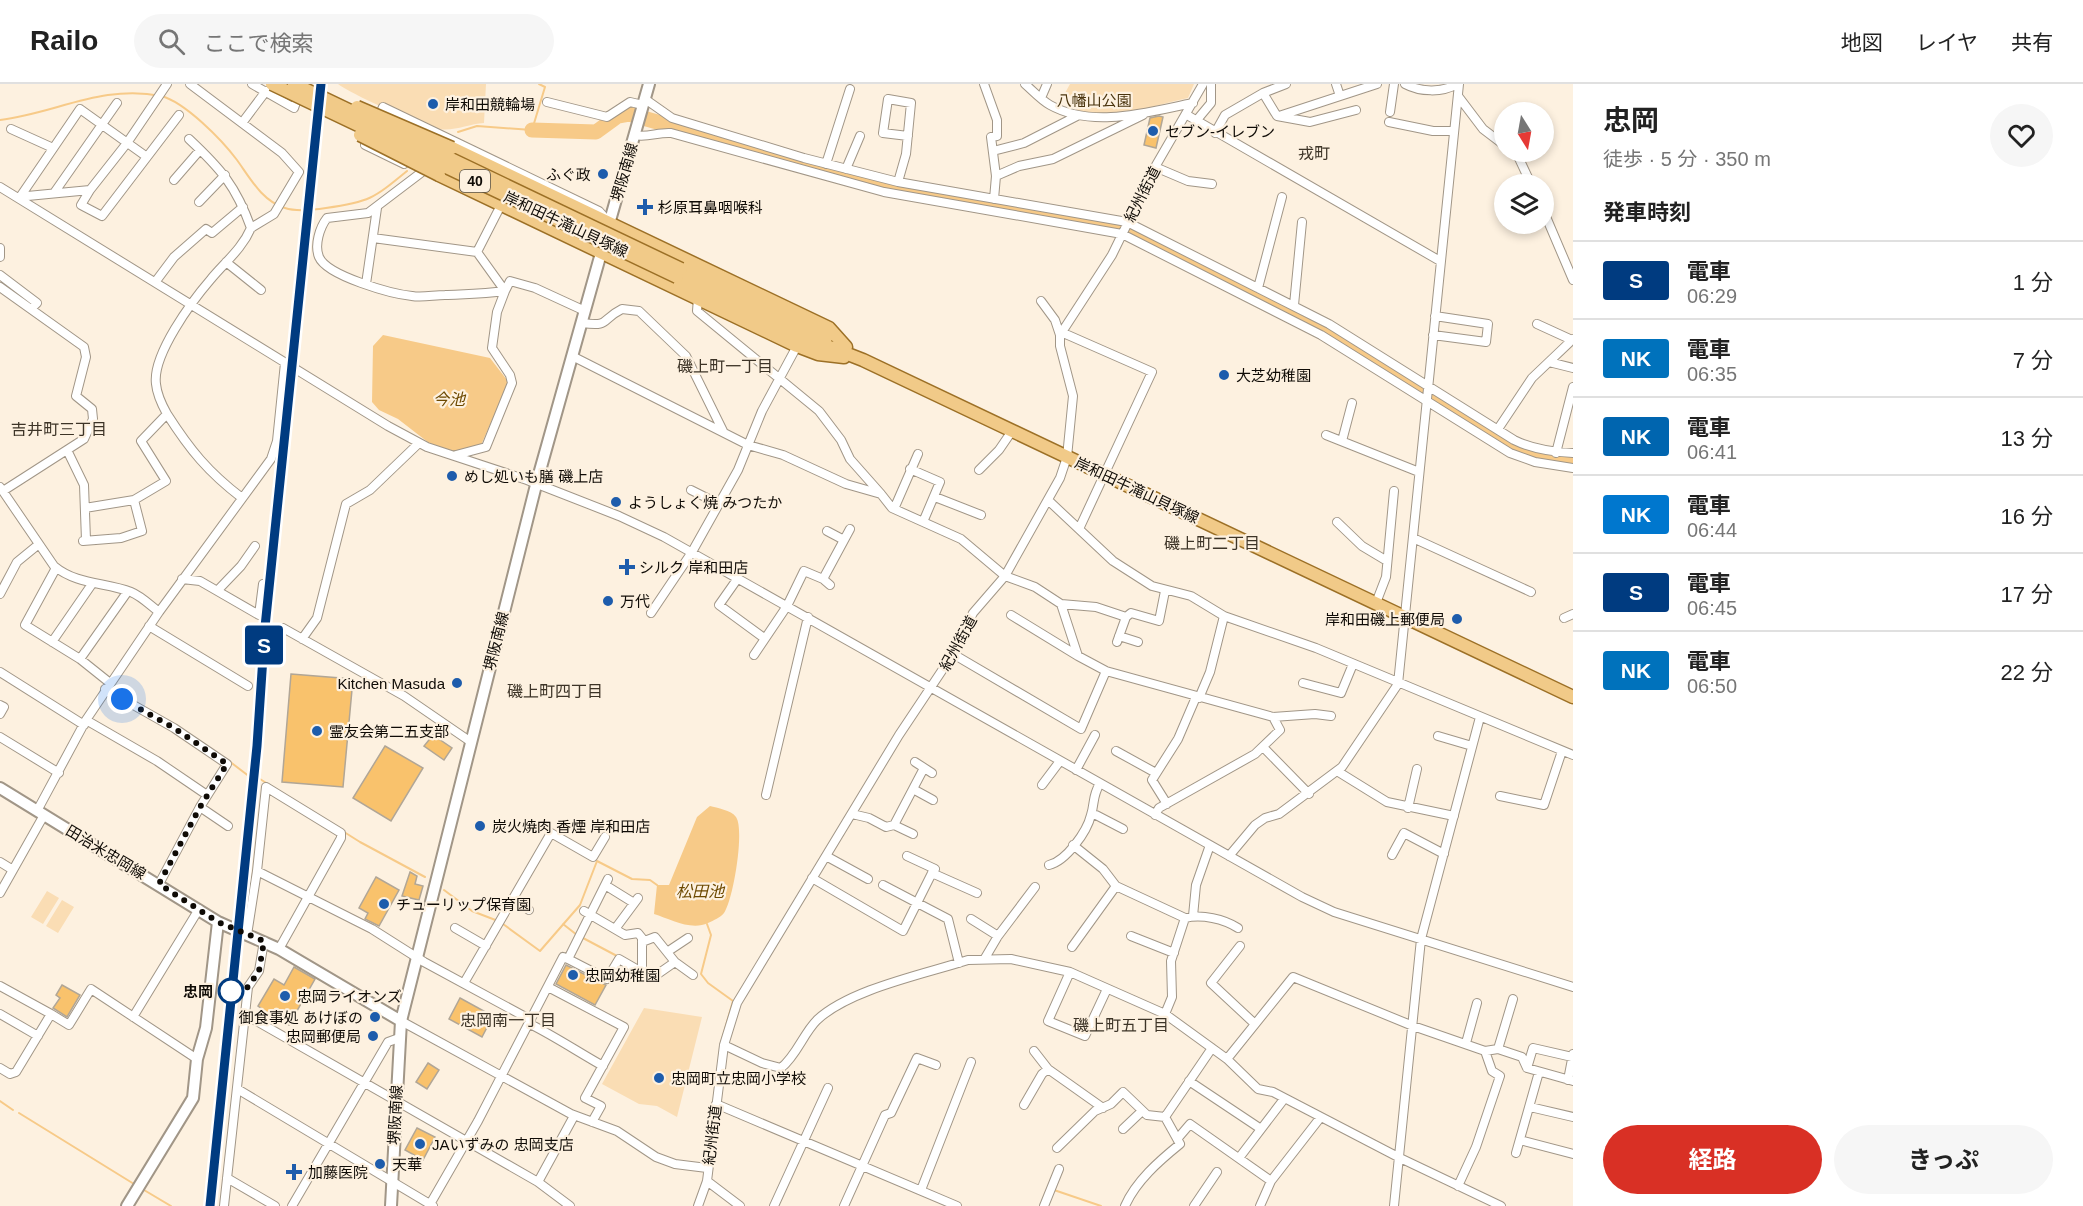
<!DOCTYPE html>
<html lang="ja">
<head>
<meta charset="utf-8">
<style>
	body { margin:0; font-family:Arial,"Noto Sans JP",sans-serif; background:#f6f6f6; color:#222; height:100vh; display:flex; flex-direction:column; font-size:22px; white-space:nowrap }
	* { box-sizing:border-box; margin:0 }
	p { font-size:20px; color:#767676 }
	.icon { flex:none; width:33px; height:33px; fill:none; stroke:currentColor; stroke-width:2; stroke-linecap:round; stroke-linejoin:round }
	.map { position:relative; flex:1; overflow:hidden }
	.panel { display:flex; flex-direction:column; background:#fff; width:510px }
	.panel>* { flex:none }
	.badge { padding:0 12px; border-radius:4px; font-size:21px; line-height:39px }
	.needle { width:39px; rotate:169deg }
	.controls { position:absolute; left:1494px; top:18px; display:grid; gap:12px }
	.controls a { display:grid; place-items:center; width:60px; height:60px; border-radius:50%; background:#fff; box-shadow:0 3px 9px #0003; font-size:30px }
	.you { position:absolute; width:30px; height:30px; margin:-15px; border:4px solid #fff; border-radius:50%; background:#1a73e8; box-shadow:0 0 0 9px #1a73e833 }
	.map>.badge { position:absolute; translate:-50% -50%; box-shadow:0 0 0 3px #fff }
	h2 { padding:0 30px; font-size:22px; line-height:54px }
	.round { display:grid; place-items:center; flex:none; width:63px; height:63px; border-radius:32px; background:#f6f6f6 }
	.headline { display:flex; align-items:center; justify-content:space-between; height:102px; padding:0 30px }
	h1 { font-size:28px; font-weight:700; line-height:45px }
	.button { display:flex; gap:12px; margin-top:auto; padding:12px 30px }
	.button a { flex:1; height:69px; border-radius:36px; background:#d93025; color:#fff; font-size:24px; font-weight:700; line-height:69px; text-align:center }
	.button a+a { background:#f6f6f6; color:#222 }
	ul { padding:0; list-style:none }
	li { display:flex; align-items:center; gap:18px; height:78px; padding:0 30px; border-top:2px solid #e0e0e0 }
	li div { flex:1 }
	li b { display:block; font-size:22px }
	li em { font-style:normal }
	li .badge { min-width:66px; font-weight:700; text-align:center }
	header { display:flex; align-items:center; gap:36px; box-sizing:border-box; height:84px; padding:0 30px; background:#fff; border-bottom:2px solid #e0e0e0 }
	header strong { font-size:28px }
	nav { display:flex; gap:33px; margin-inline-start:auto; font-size:21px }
	.search { width:420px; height:54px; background:#f6f6f6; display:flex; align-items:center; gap:15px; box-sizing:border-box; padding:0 21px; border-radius:33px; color:#767676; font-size:22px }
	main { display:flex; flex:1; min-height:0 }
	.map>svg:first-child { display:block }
	.green { fill:#faddb4 }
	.water { fill:#f7ca88 }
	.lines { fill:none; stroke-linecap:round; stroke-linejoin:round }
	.stream { stroke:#f7ca88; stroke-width:2 }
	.river { stroke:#f7ca88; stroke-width:15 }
	.building { fill:#f9c26c; stroke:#b1a696; stroke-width:1.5 }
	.street-casing { stroke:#a19687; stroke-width:10 }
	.secondary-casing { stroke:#a19687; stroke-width:14 }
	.primary-casing { stroke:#9c7026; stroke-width:15 }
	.street { stroke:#fff; stroke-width:8 }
	.secondary { stroke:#fff; stroke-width:10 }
	.primary { stroke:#f1ca88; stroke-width:12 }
	.rail-casing { stroke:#5c554c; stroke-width:4.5 }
	.rail { stroke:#fdf1e0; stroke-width:2; stroke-dasharray:7; stroke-linecap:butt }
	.primary-bridge-casing { stroke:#9c7026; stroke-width:15; stroke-linecap:butt }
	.primary-bridge { stroke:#f1ca88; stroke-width:12 }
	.line-casing { stroke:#fff; stroke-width:14 }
	.line { stroke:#003b80; stroke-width:9 }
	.walk { stroke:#0f0b06; stroke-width:6; stroke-dasharray:0 10.8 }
	.poi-dot { fill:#1d5cac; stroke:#fdf1e0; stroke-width:2 }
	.stop-dot { fill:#fff; stroke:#003b80; stroke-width:3 }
	.labels { text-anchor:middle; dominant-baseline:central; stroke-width:4.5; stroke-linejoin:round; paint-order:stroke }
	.shield { fill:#fdf1e0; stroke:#565047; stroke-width:1.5 }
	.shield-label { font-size:14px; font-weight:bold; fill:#0f0b06 }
	.park-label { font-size:15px; fill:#4a340e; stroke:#fdf1e0 }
	.poi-label { font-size:15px; fill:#0f0b06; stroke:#fdf1e0; text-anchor:start }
	.street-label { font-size:15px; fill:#0f0b06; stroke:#fdf1e0 }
	.stop-label { font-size:15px; font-weight:bold; fill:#0f0b06; stroke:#fdf1e0; text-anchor:end }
	.neighbourhood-label { font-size:16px; fill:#3d3427; stroke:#fdf1e0 }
	.water-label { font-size:16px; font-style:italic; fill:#6d4900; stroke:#fdf1e0 }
</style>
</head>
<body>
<header>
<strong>Railo</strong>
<div class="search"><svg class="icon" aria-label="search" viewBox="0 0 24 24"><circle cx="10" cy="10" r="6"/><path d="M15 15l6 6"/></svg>ここで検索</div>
<nav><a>地図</a><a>レイヤ</a><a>共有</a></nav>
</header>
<main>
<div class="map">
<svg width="1573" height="1122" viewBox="0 0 1573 1122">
	<rect width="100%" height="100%" fill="#fdf1e0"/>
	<!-- green -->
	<path class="green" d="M338,0H486L484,39C467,40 452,49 434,44C420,41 347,8 338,0Z
		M1070,0H1194L1188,14C1150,21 1106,44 1070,22L1074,14L1065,9Z
		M47,807L59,814L43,840L31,833Z
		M62,816L74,823L58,849L46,842Z
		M644,924L702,933L677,1033L657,1022L639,1020L602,1000Z"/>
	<!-- water -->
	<path class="water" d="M383,251L490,274L507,296V302L481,361L455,368L429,359L398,335L379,326L372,318L373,262Z
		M710,722C717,724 731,726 736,733C745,746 733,817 724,829C720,834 714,836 708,839C691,847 670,835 654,830L657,801H669L697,733Z"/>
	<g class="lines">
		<!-- stream -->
		<path class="stream" d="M0,36C56,29 103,0 161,12C185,18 222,56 237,76C250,94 262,117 285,124C297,128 313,126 326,124C369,118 373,115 407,87
			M458,48L477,42L532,46L545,3L539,0
			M229,677L250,693
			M260,695L360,758L425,793
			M444,806L472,827L498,837
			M503,840L540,867L580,821L597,777L632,795L650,796L657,801
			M563,840L577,851
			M707,840L711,851L701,890L708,899L733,917L721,959
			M583,854L617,872
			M0,1017L13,1026
			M19,1029L134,1100
			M144,1106L171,1122
			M1054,1106L1101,1122"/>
		<!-- river -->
		<path class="river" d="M532,46L596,48L618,32L629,30L879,101L1117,141L1130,146L1306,236L1397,288L1513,361L1537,373L1573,378"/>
	</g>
	<!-- building -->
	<path class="building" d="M1159,32L1163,33L1156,64L1144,61L1150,34Z
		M291,590L353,595L343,703L282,698Z
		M433,651L452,664L444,676L424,662Z
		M385,662L423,684L391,737L353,714Z
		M410,788L417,792L415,800L423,802L419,816L402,812Z
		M376,793L399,806L379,842L365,835L368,829L359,824Z
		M566,881L606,901L595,921L556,900Z
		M294,883L315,895L289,941L284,938L282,939L258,922L274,895L284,901Z
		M62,901L80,911L67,933L53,924L60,914L56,911Z
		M460,914L493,932L482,953L449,935Z
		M428,979L439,986L427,1005L416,998Z
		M417,1044L435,1053L423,1076L405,1066Z"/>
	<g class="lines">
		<defs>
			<path id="street" d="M190,0L282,69L299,88L274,130L251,144
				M252,0L294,24L299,10
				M984,0L997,36V52L991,53L996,92L994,115
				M1025,0C1033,7 1041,16 1050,21C1093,45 1148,28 1193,19
				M1336,0L1340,12
				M1405,0C1420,8 1442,9 1457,0
				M1263,9L1277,32L1310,38L1356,26
				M1458,12L1483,45L1504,61
				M1041,14L1047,0
				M645,15L672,34L804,74L898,98L1127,138L1329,240L1514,356C1532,365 1552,368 1573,369
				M547,18L607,33L630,18L643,21
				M1390,28L1394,0
				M1187,31L1440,177
				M1279,32L1377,0
				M378,35L383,23L599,127L607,136
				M1196,37L1211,19V0
				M1389,38L1433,47H1454
				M242,39L266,7
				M11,45L53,64
				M1215,49L1225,31L1263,9L1286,0
				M370,51L365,61L404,80
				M634,51C647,54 658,48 671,49L884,108L1122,150L1321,251L1510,369L1535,378L1573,384
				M993,67L1024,59L1077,32
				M1516,68L1531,100
				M826,80L850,5
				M1155,83L1188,97L1212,100
				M846,85L860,52
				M422,88L368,129L327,134C320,143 314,161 319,173C327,192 392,210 412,212C422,214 434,211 445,211C465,210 484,210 505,207L510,197L535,204L585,227
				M996,92L1019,82L1053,75L1143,31
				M174,96L200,66
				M898,98L906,70L911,19L888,15L883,49L908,52
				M0,103L388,342L427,363L527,396L619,432L664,453L1302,813L1334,828L1573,903
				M90,106L81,121L102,132L179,31
				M54,109L117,19
				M17,113L90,106L127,59L167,0
				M20,113L80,25L147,73
				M199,118L225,91
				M1544,128L1573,196
				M373,154L477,168
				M0,164V173
				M226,178L261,206
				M0,191L37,219L31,225
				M156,197L174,173L206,145L212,149L243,123
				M366,200L377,124
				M0,203L84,263L86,273L76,312L92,325L93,335L84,355L3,407
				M1258,204L1282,113
				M698,214L697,227L819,327L841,356L850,375L881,410
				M1041,217L1055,236L1060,251
				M1294,221L1302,138
				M582,239C611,243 600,236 622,225L639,227L686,272L723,347
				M1537,240L1572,256
				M1061,248L1152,288L1079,445
				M1433,251L1486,258L1488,240L1435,232
				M572,272L748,361L783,371L846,400L881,410L892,424L961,455L1005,492L1035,503L1061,520L1078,572L1106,587L1273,633L1315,630L1331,632
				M1549,278L1573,284
				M167,330C190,366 208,388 242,414
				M1498,345L1532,294L1573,255
				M1326,351L1419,388
				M1342,357L1352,319
				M67,366L84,401L86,456
				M1556,369L1573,303
				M456,371L486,363L512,299L510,291L492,264L497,228L505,207L477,168L499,125
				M910,385L940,398L923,438
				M979,386L999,366L1012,347
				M0,403L54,482C77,501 105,498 131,508C141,512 150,521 159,528L271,375L277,357L285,279
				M691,406L719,420
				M935,413L981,431
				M1049,417L1113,477L1152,502L1191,512L1224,532L1316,564L1573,671
				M85,424L134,416L166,397L141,357L167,330C162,321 157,311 156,300C152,271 192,217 211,195C225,178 242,165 251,144C236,102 221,85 189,55
				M894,425L918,370
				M1337,438L1362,462L1387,477
				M827,447L844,456
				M1413,454L1531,508
				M83,457L121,454L142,447L134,416
				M56,484L25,541L80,575L110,599
				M738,494L719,521L764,554
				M182,495L200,497L259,531L263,500
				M823,495L830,501
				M218,506L241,482L255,462
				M0,510L17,478L39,460
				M1376,519L1386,493L1394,407
				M1061,520L1096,523L1126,533
				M651,529L692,468L738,386L762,327L797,262
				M1011,531L1078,572
				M1564,534L1573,530
				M149,542L248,602
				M283,544L404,612L471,658
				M1119,552L1138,558
				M302,555L317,534L346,420L370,406L419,359
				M52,558L92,500
				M1117,558L1126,533L1131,529L1159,537L1165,507
				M953,570L1081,645L1106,587
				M754,571L787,522L804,487L823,495L850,445
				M80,575L128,507
				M0,588L84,641
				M1303,599L1341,609L1353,580
				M105,605L174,644L227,680L200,723L159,800
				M1199,614L1210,588L1224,532
				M0,621L4,623L0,630
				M86,636L157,677L207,711
				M1438,652L1472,662
				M0,653L59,689
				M1263,663L1309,710
				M1116,667L1156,689
				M915,678L932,689
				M1076,686L1095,651
				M1337,687L1387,718L1454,732
				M1042,701L1060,677
				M913,705L933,716
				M766,711L808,533
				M1500,712L1544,721L1562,667
				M1167,720L1152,696L1178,655L1196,613
				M200,723L228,742
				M1408,724L1417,685
				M37,727L86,636L159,528
				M852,730L869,734L886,743L894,741L924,684
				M1091,731H1096L1123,745
				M1155,731L1159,724L1255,670L1280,646L1273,633
				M894,741L913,750
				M1073,761L1103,785L1116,802L1185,834C1202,830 1224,835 1238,844
				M1392,771L1404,749L1444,770
				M826,772L868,795
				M907,772L935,785L932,789
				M1229,772L1255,741L1265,734L1279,730L1342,683L1398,600L1459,0
				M0,778L13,786
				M1049,781C1066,777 1087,748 1091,731C1095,718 1092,713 1100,699
				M257,787L372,845L424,878L531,936
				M812,794L903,847L932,789L977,809
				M605,801L634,819
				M883,801L948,835L959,879
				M0,809L44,731
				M513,814L529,826
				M584,827L625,851L638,849L642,854V888
				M1193,832L1196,801L1210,761
				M971,835L998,852
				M455,844L486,862
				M615,845L638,814
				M247,851L257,787L266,703L341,749V754L279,865
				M1131,852L1174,869
				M1240,862L1211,899L1255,940
				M1072,863L1116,802
				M667,868L688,854
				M985,874L998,852L1035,803
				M568,875L607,895L619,875L652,894L675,878L655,853L642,858
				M675,878L693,891
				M1070,888L1048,937L1085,952L1107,905
				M464,899L551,749L593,773L605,753
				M0,902L51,930L16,988L10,990L0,984
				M548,903L624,943L585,1014L601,1022L592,1038
				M0,930L38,952
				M51,930L69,941L91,905L197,975
				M1165,930L1172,913L1171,877L1185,834
				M246,931L538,1098L570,1122
				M133,933L199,825
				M401,937L571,1030L617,1047L656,1073L675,1080L707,1084
				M530,940C556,953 578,968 603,982
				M1466,959L1477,919
				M724,961L762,979L781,984C797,971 803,950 817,936C850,905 925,890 968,876L1011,875L1070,888L1165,930L1227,975L1258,1005L1273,1008L1400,1074L1501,1122
				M1498,965L1513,915
				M1034,967L1048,985L1103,1024
				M1227,975L1293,893L1413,942L1485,967L1498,965L1522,973L1527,984L1573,997
				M1527,984L1533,964L1572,973
				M1568,996L1573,970
				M1189,997L1261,1045
				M239,1006L433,1122
				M716,1020L957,1122
				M1024,1021L1042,990L1048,985
				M1530,1023L1573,1033
				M1123,1045L1142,1027
				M1178,1054L1190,1040L1271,1097
				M1520,1056L1573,1070
				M1057,1064L1095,1027L1111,1020L1123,1008L1147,1031L1165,1033
				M1516,1069L1539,988
				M1239,1074L1284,1015
				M227,1094L275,1122
				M707,1097L740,1122
				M538,1098L574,1032
				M1458,1102L1476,1063L1500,992L1492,987L1485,967
				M921,1106L971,978
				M224,1122L248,903L259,887L264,857
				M292,1122L388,958L399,954
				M429,1122L478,1037L563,873L568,875L608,795
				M698,1122L707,1097L724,961L737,919L899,651L953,570L973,529L1005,492L1060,394L1067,373L1073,312L1060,262V251L1112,171L1155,83L1203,0
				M774,1122L828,1004
				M844,1122L885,1031L891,1029L917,974L936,981
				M1044,1122L1059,1085
				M1125,1122C1136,1097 1159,1077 1180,1060L1165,1033L1212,964
				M1194,1122L1217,1088
				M1260,1122L1271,1097L1320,1034
				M1394,1122L1421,855L1480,633"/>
			<path id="secondary" d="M607,147L649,0
				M0,704L218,838L279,865L401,937
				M127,1122L193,1014L197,975L206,944L218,838
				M391,1122L401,937L536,401L603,162"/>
			<path id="primary" d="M452,64L829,244L846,263
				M439,91L797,262L818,270L844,273
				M681,185L826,254
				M677,193L794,249L863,276L1573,613"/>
		</defs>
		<!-- street casing -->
		<use href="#street" class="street-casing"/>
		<!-- secondary casing -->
		<use href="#secondary" class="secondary-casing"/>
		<!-- primary casing -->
		<use href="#primary" class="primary-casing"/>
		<!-- street -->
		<use href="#street" class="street"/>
		<!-- secondary -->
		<use href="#secondary" class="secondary"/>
		<!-- primary -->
		<use href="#primary" class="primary"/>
		<defs>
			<path id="rail" d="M210,1122L257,662L265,543L321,0"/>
		</defs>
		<!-- rail casing -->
		<use href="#rail" class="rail-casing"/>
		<!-- rail -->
		<use href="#rail" class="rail"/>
		<defs>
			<path id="primary-bridge" d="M272,0L677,193
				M294,0L681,185
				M357,23L452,64
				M360,51L439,91"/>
		</defs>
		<!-- primary-bridge casing -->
		<use href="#primary-bridge" class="primary-bridge-casing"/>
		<!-- primary-bridge -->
		<use href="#primary-bridge" class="primary-bridge"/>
	</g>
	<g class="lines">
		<defs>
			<path id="line" d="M210,1122L257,662L265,543L321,0"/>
		</defs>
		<!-- line casing -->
		<use href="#line" class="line-casing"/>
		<!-- line -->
		<use href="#line" class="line"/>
		<!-- walk -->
		<path class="walk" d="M122,615L174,644L227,680L200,723L159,800L218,838L264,857L259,887L248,903L231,907"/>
	</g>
	<!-- markers -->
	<g class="poi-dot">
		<circle cx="433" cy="20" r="6"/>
		<circle cx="1153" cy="47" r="6"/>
		<circle cx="603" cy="90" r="6"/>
		<path d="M642 114h6v6h6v6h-6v6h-6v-6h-6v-6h6z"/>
		<circle cx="1224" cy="291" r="6"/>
		<circle cx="452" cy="392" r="6"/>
		<circle cx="616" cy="418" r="6"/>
		<path d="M624 474h6v6h6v6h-6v6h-6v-6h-6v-6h6z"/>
		<circle cx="608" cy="517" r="6"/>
		<circle cx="1457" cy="535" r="6"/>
		<circle cx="457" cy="599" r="6"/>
		<circle cx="317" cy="647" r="6"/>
		<circle cx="480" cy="742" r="6"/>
		<circle cx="384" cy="820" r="6"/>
		<circle cx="573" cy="891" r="6"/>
		<circle cx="285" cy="912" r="6"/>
		<circle cx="375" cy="933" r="6"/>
		<circle cx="373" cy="952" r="6"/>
		<circle cx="659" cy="994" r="6"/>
		<circle cx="420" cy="1060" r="6"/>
		<circle cx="380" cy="1080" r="6"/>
		<path d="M291 1079h6v6h6v6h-6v6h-6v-6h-6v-6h6z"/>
	</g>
	<circle class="stop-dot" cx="231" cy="907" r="12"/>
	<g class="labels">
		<!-- shield labels -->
		<rect class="shield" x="460" y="86" width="30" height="22" rx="4.5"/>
		<g class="shield-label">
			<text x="475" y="97">40</text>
		</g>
		<!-- park labels -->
		<g class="park-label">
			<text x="1094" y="16">八幡山公園</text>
		</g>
		<!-- poi labels -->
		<g class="poi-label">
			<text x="445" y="20">岸和田競輪場</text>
			<text x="1165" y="47">セブン-イレブン</text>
			<text x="591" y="90" text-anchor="end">ふぐ政</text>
			<text x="658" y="123">杉原耳鼻咽喉科</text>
			<text x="1236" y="291">大芝幼稚園</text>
			<text x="464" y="392">めし処いも膳 磯上店</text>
			<text x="628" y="418">ようしょく焼 みつたか</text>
			<text x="639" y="483">シルク 岸和田店</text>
			<text x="620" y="517">万代</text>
			<text x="1445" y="535" text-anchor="end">岸和田磯上郵便局</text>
			<text x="445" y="599" text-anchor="end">Kitchen Masuda</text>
			<text x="329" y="647">霊友会第二五支部</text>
			<text x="492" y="742">炭火焼肉 香煙 岸和田店</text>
			<text x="396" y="820">チューリップ保育園</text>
			<text x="585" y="891">忠岡幼稚園</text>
			<text x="297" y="912">忠岡ライオンズ</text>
			<text x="363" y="933" text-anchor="end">御食事処 あけぼの</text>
			<text x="361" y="952" text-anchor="end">忠岡郵便局</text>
			<text x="671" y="994">忠岡町立忠岡小学校</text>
			<text x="432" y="1060">JAいずみの 忠岡支店</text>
			<text x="392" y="1080">天華</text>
			<text x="308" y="1088">加藤医院</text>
		</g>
		<!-- street labels -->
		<g class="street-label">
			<text transform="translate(624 88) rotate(-74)">堺阪南線</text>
			<text transform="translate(1142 110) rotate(-63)">紀州街道</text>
			<text transform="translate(566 140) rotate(25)">岸和田牛滝山貝塚線</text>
			<text transform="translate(1137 406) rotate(25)">岸和田牛滝山貝塚線</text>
			<text transform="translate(496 557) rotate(-76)">堺阪南線</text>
			<text transform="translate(958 559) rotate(-61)">紀州街道</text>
			<text transform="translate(106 768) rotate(31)">田治米忠岡線</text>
			<text transform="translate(395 1031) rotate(-87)">堺阪南線</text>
			<text transform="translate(712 1051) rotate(-83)">紀州街道</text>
		</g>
		<!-- stop labels -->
		<g class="stop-label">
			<text x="213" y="907">忠岡</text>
		</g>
		<!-- neighbourhood labels -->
		<g class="neighbourhood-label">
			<text x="1314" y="69">戎町</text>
			<text x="725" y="282">磯上町一丁目</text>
			<text x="59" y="345">吉井町三丁目</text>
			<text x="1212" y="459">磯上町二丁目</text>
			<text x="555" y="607">磯上町四丁目</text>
			<text x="508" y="936">忠岡南一丁目</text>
			<text x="1121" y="941">磯上町五丁目</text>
		</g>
		<!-- water labels -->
		<g class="water-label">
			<text x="449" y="315">今池</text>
			<text x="700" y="807">松田池</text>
		</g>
	</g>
</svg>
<div class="controls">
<a><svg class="needle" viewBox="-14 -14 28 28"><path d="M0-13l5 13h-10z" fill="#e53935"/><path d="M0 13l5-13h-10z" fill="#767676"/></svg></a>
<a><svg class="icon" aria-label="layers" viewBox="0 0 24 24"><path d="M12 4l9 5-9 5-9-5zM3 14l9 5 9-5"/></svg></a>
</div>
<div class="you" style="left:122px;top:615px"></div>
<b class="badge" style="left:264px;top:561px;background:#003b80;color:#fff">S</b>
</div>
<section class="panel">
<div class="headline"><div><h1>忠岡</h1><p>徒歩 · 5 分 · 350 m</p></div><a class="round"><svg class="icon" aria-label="heart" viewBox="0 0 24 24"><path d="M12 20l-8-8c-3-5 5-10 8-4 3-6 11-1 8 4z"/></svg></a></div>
<h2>発車時刻</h2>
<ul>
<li><span class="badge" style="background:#003b80;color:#fff">S</span><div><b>電車</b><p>06:29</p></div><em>1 分</em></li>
<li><span class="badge" style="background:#0072bc;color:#fff">NK</span><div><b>電車</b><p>06:35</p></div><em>7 分</em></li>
<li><span class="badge" style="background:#0065af;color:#fff">NK</span><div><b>電車</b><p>06:41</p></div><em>13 分</em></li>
<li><span class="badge" style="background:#0077ce;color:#fff">NK</span><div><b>電車</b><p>06:44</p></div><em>16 分</em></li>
<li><span class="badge" style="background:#003b80;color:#fff">S</span><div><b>電車</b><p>06:45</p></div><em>17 分</em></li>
<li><span class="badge" style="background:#0072bc;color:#fff">NK</span><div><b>電車</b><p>06:50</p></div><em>22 分</em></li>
</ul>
<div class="button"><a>経路</a><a>きっぷ</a></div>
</section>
</main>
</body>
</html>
